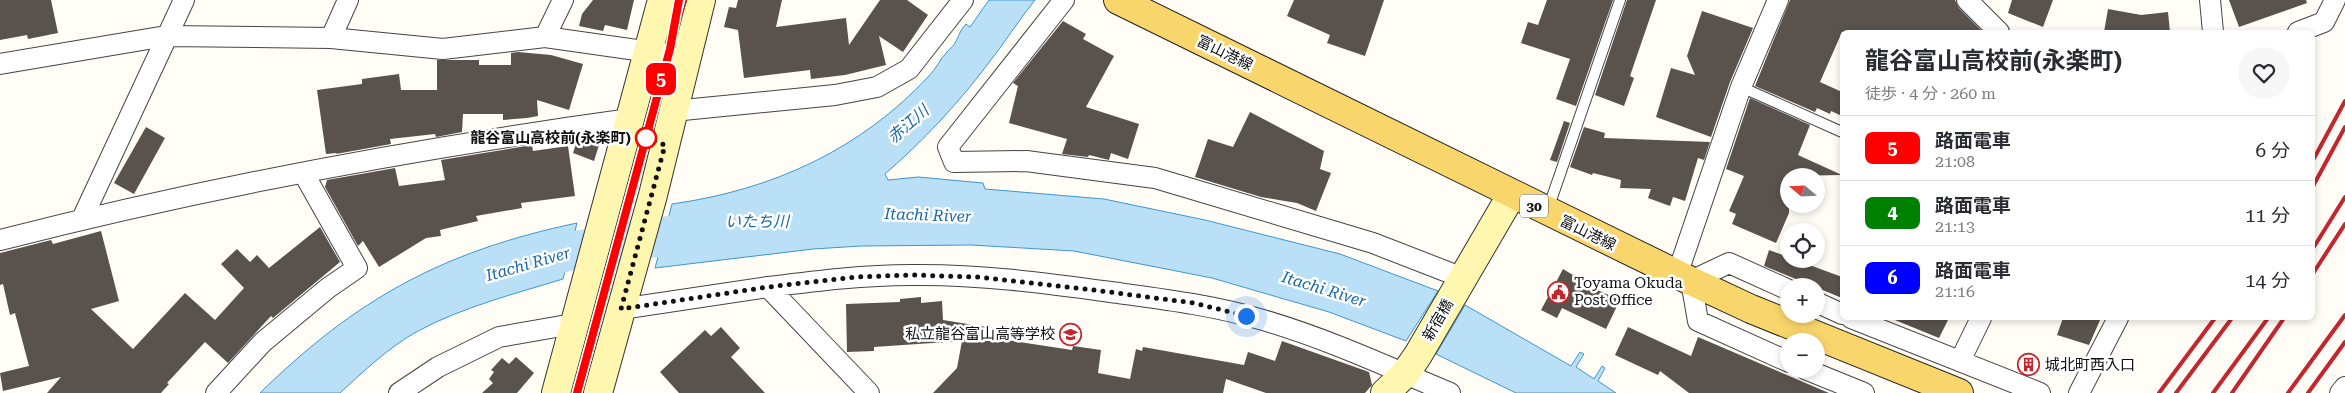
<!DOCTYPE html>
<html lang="ja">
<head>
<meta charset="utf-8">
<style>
	body { margin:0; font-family:"Roboto Serif","Noto Sans JP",serif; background:#f7f7f7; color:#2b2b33; height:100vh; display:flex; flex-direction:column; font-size:19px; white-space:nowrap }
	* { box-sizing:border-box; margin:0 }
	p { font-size:16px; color:#7c7c81 }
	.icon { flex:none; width:28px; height:28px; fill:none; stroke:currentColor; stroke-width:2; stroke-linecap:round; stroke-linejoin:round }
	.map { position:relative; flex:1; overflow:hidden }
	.details { position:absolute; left:1840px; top:30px; width:475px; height:290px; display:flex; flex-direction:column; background:#fff; border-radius:8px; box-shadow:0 2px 8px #0003 }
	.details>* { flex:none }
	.badge { padding:0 10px; border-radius:8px; font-size:18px; line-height:32px }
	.needle { width:32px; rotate:289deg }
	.buttons { position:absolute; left:1780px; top:168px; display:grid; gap:10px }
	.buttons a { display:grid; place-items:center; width:45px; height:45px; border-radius:50%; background:#fff; box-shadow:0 2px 8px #0003; font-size:25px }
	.you { position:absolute; width:25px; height:25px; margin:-12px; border:4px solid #fff; border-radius:50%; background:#1a73e8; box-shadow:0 0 0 8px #1a73e833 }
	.map>.badge { position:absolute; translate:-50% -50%; box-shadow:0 0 0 2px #fff }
	.round { display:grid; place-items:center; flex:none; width:52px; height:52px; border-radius:26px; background:#f7f7f7 }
	.head { display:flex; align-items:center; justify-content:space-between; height:85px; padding:0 25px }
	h1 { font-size:24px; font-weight:700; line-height:38px }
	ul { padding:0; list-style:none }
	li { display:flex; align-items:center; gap:15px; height:65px; padding:0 25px; border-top:1px solid #e1e1e2 }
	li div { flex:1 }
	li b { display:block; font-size:19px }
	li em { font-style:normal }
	li .badge { min-width:55px; font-weight:700; text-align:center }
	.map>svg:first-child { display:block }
	.water { fill:#b9e0f7; stroke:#3f96cf }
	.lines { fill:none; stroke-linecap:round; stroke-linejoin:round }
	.river { stroke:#b9e0f7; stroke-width:39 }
	.building { fill:#5a524d }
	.lane-casing { stroke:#444; stroke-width:12 }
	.street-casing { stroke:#444; stroke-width:22 }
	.secondary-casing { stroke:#333; stroke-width:30 }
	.primary-casing { stroke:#222; stroke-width:30 }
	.lane { stroke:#fff; stroke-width:10 }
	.street { stroke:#fff; stroke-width:20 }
	.secondary { stroke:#fff6b0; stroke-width:28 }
	.primary { stroke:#f9d66b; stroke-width:28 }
	.tram { stroke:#c4262e; stroke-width:1 }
	.rail { stroke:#c4262e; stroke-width:4 }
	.line-casing { stroke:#fff; stroke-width:11 }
	.line { stroke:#f00; stroke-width:8 }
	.walk { stroke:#111; stroke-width:5; stroke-dasharray:0 9 }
	.stop-dot { fill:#fff; stroke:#f00; stroke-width:2.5 }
	.labels { text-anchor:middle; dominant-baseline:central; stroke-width:5; stroke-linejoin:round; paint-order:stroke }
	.shield { fill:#fff; stroke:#585858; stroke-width:1 }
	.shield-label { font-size:14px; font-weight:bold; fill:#111 }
	.street-label { font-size:15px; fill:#111; stroke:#fff }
	.stop-label { font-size:15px; font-weight:bold; fill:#111; stroke:#fff; text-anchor:end }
	.poi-label { font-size:15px; fill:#111; stroke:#fff; text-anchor:start }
	.water-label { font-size:16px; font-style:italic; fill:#1768a6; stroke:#fff }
</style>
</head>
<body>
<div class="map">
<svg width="2345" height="393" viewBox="0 0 2345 393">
	<rect width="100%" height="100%" fill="#fffdf5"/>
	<!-- water -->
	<path class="water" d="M989,0H1035C1018,21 1004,44 987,65C957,105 923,141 885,174L888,180L918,177L983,183L985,189L1104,199L1205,220L1340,254L1438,291L1406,341L1329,312L1212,278L1074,251L971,245L861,246L813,249L655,268L672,204C772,190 860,150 929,76C936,69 940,59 947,52C949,49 953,47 955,43C959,36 960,30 966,24L970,27Z
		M577,223L563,279C514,294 463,307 418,331C389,347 364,371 340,393H260C357,298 444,251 577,223Z
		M1465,305L1571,366L1580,352L1584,354L1576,367L1594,379L1602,366L1605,368L1598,381L1616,393H1516L1436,354Z"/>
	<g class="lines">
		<!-- river -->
		<path class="river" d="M519,264L566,252L716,228"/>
	</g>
	<!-- building -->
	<path class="building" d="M0,0H51L58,33L28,39L27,35L0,40Z
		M593,0H634L627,30L605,25L603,31L579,26L582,14Z
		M738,0H782L776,27L846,18L849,45L880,0H907L928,15L903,52L879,36L886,65L845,75L811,79L810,70L744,78L738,30L724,27L729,7L736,8Z
		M1294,0H1384L1365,56L1327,43L1330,35L1287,16Z
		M1547,0H1613L1576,106L1556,99L1570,59L1521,43L1528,22L1538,25Z
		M1627,0H1656L1630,76L1634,78L1624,106L1595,95Z
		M1790,0H1955L1959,8L1983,32H1842L1820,82L1842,92V116L1831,111L1830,114L1817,108L1815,112L1755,86Z
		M2012,0H2053L2043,27L2008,13Z
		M2229,0H2306L2307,3L2239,27Z
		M2108,9L2141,15L2168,12L2170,32H2104Z
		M1702,11L1753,28L1730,82L1711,137L1656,117L1671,68L1695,75L1687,56Z
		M1063,21L1086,34L1083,39L1114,56L1086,107L1139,124L1128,159L1111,153L1109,160L1089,155L1088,157L1062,154L1067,139L1009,123L1018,86L1013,83Z
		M518,52L551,55L583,64L569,110L537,100L538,116L527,118L503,120V114H463L462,132L436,137L435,134L390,139L391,144L336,154L337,153L326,154L317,90L362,84V79L399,74L401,90H437V60H479V65H511V53Z
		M1750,98L1810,125L1798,155L1842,175L1789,176V213L1776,243L1732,224L1736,214L1729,211L1744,176L1726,169Z
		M1250,112L1324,151L1320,169L1331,173L1316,211L1297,203L1261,197L1195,177L1208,139L1233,147Z
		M1564,121L1570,123L1557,162L1550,160Z
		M146,127L165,138L134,194L114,183Z
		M1584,127L1605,133L1604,138L1710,142L1704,160L1698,158L1685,201L1673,197L1670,206L1648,198L1651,189L1620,188L1621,180L1593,173L1592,175L1570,167Z
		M587,137L600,142L594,161L573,153L578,138Z
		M532,145L533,151L568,146L575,196L521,203L522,208L476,216L478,221L440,230L441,236L426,238L379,267L363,241L358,246L325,187L327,180L395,168L399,186L445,180L441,160Z
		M320,227L340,262L273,318L271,316L228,363L205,342L167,383L169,384L161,393H47L61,377L3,391L0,373L29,366L15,313L10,315L3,284L0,285V253L51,240L53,244L101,231L119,301L91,309L133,349L185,293L215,320L244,288L221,264L237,249L250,262L257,255L269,268Z
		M1769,250L1842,277V298L1764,266Z
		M1563,269L1578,278L1577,281L1620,300L1606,329L1562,308L1557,318L1541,310Z
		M921,297V303L942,301L943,320L1011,331V338L1000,339L1072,350L1073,346L1101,350L1098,373L1130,379L1136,349L1142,351L1143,347L1244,365L1248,352L1275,361L1282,341L1369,372L1372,385L1365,393H1266L1226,379L1223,393H933L957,368L962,341L874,347V351L847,352L846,304L900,302V299Z
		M1890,318H1949L1939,338Z
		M2063,318H2101L2089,345L2057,335Z
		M721,327L740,348L731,357L765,393H679L660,372L705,330L711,336Z
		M1628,327L1691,356L1698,337L1829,393H1689L1660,371L1658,375L1615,355Z
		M516,357L534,373L517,393H482L493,383L489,379L494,372L491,370L502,358L509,364Z"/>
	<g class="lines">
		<defs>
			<path id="lane" d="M1741,87L1842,132
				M1548,209L1620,0"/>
			<path id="street" d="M1064,0L948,147L954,162L1026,161L1155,178L1373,243L1463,278
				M1967,0L1999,32
				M2210,0L2213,32
				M2298,32L2324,22L2335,0
				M545,37L563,0
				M331,38L348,0
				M0,64L166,36L331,38L443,49L545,37L686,57
				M673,111L835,95L877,87L909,69L963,0
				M82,219L184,0
				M0,240C207,187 418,148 630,119
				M1677,275L1741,87L1778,0
				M768,287C816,281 863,275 911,275C978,274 1045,283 1111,292C1162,299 1213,305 1263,320C1328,339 1388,367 1450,393
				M1789,290L1729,263L1691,281L1698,321L1789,362
				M1816,302L1842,314
				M621,309L768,287L869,393
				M1851,318L2040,393
				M1960,361L1981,318
				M1805,369L1864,393
				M216,393L263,342L328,288L357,268L304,174
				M399,393L438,367L499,337L573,324
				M2079,393L2118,318
				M2340,393L2345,387"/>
			<path id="secondary" d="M556,393L662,0
				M598,393L653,195L701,0
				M1385,393L1405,374L1418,355L1512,194"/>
			<path id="primary" d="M1118,0L1691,281L1751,309L1959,393"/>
		</defs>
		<!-- lane casing -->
		<use href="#lane" class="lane-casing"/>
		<!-- street casing -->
		<use href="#street" class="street-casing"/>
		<!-- secondary casing -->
		<use href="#secondary" class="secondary-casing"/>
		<!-- primary casing -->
		<use href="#primary" class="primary-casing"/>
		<!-- lane -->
		<use href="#lane" class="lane"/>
		<!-- street -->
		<use href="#street" class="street"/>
		<!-- secondary -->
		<use href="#secondary" class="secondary"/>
		<!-- primary -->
		<use href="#primary" class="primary"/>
		<!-- tram -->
		<path class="tram" d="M577,393L662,77L687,0"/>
		<!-- rail -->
		<path class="rail" d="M2312,162L2345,101
			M2312,188L2345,127
			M2312,250L2345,197
			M2312,275L2345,224
			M2159,393L2215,318
			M2176,393L2232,318
			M2213,393L2268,318
			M2232,393L2284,318
			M2288,393L2345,315
			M2308,393L2345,342"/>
	</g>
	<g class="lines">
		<defs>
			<path id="line" d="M577,393L670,49L679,0"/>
		</defs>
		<!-- line casing -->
		<use href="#line" class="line-casing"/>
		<!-- line -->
		<use href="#line" class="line"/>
		<!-- walk -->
		<path class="walk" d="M646,138L665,145L621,309L768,287L856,277L912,275L978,277L1086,289L1194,303L1246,316"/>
	</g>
	<!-- icons -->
	<defs>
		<symbol id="civic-ring" viewBox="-11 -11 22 22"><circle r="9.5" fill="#fff" stroke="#c4262e" stroke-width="1.5"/><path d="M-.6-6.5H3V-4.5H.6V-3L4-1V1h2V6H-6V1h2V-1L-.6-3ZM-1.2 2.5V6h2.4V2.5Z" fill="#c4262e"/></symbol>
		<symbol id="school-ring" viewBox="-11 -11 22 22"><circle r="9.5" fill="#fff" stroke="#c4262e" stroke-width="1.5"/><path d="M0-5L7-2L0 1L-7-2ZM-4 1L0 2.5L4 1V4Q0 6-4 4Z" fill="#c4262e"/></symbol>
		<symbol id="building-ring" viewBox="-11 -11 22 22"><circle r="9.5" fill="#fff" stroke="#c4262e" stroke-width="1.5"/><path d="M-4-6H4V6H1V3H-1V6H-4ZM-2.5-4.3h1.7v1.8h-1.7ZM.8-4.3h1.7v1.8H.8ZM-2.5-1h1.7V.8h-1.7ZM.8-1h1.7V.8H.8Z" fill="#c4262e"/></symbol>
	</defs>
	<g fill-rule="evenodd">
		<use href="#civic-ring" x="1546" y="280" width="25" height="25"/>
		<use href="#school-ring" x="1058" y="322" width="25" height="25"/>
		<use href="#building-ring" x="2016" y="352" width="25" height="25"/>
	</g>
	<!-- markers -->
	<circle class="stop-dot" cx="646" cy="138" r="10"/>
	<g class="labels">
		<!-- shield labels -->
		<rect class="shield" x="1520" y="194.5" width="28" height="23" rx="4"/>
		<g class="shield-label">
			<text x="1534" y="206">30</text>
		</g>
		<!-- street labels -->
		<g class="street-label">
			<text transform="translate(1225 53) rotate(26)">富山港線</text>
			<text transform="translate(1588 233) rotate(26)">富山港線</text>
			<text transform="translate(1438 320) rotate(-60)">新宿橋</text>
		</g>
		<!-- stop labels -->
		<g class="stop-label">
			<text x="631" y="138">龍谷富山高校前(永楽町)</text>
		</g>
		<!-- poi labels -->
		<g class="poi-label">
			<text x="1574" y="283">Toyama Okuda<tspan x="1574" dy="17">Post Office</tspan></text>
			<text x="1055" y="334" text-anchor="end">私立龍谷富山高等学校</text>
			<text x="2045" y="365">城北町西入口</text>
		</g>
		<!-- water labels -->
		<g class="water-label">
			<text transform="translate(908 124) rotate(-41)">赤江川</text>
			<text transform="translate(928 215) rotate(2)">Itachi River</text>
			<text x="757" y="221">いたち川</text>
			<text transform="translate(528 264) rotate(-16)">Itachi River</text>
			<text transform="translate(1324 289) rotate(17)">Itachi River</text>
		</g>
	</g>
</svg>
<div class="buttons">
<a><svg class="needle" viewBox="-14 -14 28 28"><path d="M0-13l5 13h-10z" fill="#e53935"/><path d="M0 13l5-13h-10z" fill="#7c7c81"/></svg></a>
<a><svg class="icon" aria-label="locate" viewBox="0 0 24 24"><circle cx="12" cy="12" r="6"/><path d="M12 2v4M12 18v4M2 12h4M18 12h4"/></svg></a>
<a>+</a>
<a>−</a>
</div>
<div class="you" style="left:1246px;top:316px"></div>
<b class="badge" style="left:661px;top:79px;background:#f00;color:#fff">5</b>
<section class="details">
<div class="head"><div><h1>龍谷富山高校前(永楽町)</h1><p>徒歩 · 4 分 · 260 m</p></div><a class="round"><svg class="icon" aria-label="heart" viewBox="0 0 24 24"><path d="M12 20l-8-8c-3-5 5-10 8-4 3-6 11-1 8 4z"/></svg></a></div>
<ul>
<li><span class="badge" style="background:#f00;color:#fff">5</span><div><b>路面電車</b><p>21:08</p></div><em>6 分</em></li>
<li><span class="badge" style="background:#008000;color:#fff">4</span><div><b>路面電車</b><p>21:13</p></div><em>11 分</em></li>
<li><span class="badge" style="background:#00f;color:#fff">6</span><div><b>路面電車</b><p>21:16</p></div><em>14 分</em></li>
</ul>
</section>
</div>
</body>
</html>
